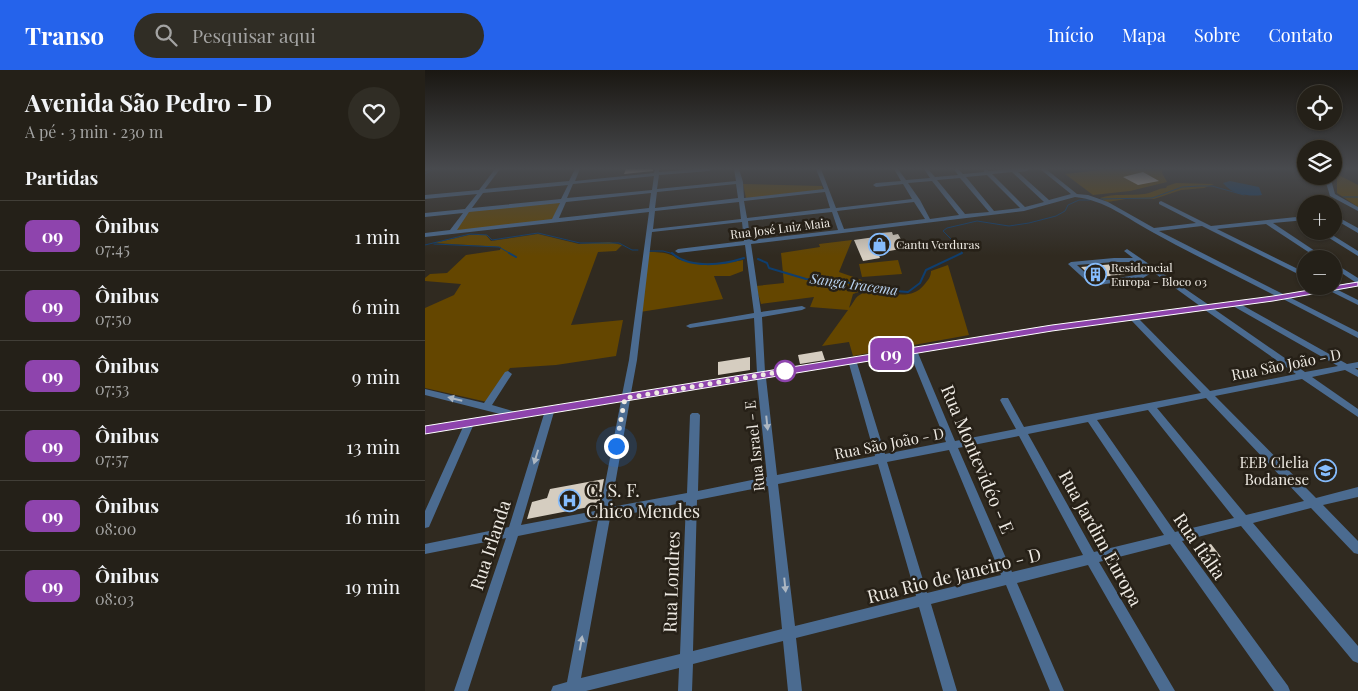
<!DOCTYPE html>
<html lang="pt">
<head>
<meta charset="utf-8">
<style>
	body { margin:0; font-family:"Playfair Display",serif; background:#302d25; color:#f1f3f6; height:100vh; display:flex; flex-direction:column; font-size:19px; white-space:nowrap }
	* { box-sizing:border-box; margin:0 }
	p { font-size:16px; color:#a3a3a2 }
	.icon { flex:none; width:28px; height:28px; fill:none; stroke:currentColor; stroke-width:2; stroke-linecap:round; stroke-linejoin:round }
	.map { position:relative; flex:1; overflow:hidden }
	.sheet { display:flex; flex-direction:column; background:#242018; width:425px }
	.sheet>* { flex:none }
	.badge { padding:0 10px; border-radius:8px; font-size:18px; line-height:32px }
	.fabs { position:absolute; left:872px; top:15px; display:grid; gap:10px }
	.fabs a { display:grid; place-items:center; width:45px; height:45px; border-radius:50%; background:#242018; box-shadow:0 1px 4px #0004,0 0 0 1px #413e37; font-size:25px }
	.you { position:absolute; width:25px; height:25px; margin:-12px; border:4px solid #fff; border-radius:50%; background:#1a73e8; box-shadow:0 0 0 8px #1a73e833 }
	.map>.badge { position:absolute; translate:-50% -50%; box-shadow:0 0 0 2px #fff }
	h2 { padding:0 25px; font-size:19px; line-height:45px }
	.round { display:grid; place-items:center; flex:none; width:52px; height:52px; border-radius:26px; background:#302d25 }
	.overview { display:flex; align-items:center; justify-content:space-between; height:85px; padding:0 25px }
	h1 { font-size:24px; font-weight:700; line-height:38px }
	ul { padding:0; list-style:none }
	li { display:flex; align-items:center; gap:15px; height:70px; padding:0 25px; border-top:1px solid #413e37 }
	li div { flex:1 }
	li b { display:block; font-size:19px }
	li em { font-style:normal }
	li .badge { min-width:55px; font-weight:700; text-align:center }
	header { display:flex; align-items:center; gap:30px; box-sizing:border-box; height:70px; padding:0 25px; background:#2563eb; color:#fff }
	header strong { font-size:24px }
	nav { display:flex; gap:28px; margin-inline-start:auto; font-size:18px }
	.search { width:350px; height:45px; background:#302d25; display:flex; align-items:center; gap:12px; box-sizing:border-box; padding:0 18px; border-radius:28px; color:#a3a3a2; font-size:19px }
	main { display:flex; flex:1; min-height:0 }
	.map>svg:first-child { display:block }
	.green { fill:#644600 }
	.water { fill:#0f3e6e }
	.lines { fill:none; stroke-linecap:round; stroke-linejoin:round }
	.stream-far1 { stroke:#0f3e6e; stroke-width:1 }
	.stream { stroke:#0f3e6e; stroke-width:2 }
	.building { fill:#d5cdc0 }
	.minor { fill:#4b6b90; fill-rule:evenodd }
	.oneway { fill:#adb7c2 }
	.line { fill:#8e44ad; stroke:#fff }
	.walk { stroke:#eeeae3; stroke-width:5; stroke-dasharray:0 9 }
	.stop-dot { fill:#fff; stroke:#8e44ad; stroke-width:2.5 }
	.labels { text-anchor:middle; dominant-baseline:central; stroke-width:5; stroke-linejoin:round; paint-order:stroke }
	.far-street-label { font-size:12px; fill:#eeeae3; stroke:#262017 }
	.far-poi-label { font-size:12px; fill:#eeeae3; stroke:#262017; text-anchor:start }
	.far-water-label { font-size:14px; font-style:italic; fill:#b8d2f0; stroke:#262017 }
	.street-label { font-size:15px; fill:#eeeae3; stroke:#262017 }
	.poi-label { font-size:15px; fill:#eeeae3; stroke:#262017; text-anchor:end }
	.near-street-label { font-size:18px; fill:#eeeae3; stroke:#262017 }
	.near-poi-label { font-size:18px; fill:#eeeae3; stroke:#262017; text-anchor:start }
</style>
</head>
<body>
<header>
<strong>Transo</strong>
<div class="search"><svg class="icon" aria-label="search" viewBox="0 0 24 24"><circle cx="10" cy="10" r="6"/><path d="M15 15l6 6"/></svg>Pesquisar aqui</div>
<nav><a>Início</a><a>Mapa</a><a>Sobre</a><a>Contato</a></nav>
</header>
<main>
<section class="sheet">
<div class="overview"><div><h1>Avenida São Pedro - D</h1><p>A pé · 3 min · 230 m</p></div><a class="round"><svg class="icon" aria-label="heart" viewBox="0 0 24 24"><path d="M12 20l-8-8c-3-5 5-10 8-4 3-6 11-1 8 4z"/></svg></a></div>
<h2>Partidas</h2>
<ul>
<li><span class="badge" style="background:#8e44ad;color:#fff">09</span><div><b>Ônibus</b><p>07:45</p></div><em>1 min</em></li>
<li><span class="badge" style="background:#8e44ad;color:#fff">09</span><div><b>Ônibus</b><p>07:50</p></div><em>6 min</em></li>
<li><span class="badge" style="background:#8e44ad;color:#fff">09</span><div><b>Ônibus</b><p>07:53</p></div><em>9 min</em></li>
<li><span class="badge" style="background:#8e44ad;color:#fff">09</span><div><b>Ônibus</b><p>07:57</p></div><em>13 min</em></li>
<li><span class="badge" style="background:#8e44ad;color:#fff">09</span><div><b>Ônibus</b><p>08:00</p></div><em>16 min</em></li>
<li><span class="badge" style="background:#8e44ad;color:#fff">09</span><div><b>Ônibus</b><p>08:03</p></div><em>19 min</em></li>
</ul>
</section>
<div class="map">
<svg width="933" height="621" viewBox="0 0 933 621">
	<rect width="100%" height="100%" fill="#302a20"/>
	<!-- green -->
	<path class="green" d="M675,99H738L737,103L742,112L705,121L668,125L640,104L675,100Z
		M912,104L933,115V137L912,123Z
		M751,113L789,114L779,118L756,120L729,129H701L682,132L675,128C689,123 704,126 719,124C727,123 733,118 741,118L742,116Z
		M318,114L397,116L398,120L321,128Z
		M136,131L128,150L30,161L44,141Z
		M113,164L154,174L184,172L197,175L191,181L173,182L146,255L198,250L191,286L131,295L85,298L62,332L0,318V238L29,225L36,214L0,211V208L5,204L22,203L41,185L75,180L76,177L9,173L44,165H61L66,171Z
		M427,170L414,202L437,210L436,213L445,218L428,224L424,238C427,235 430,228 433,226C452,212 481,237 499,215C503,210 506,207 506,201L523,195L544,265L428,286L424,272L397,276L423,240L385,237L389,227L336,234L331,216L359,213L356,183L395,177L394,174Z
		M223,182C231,182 239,182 246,185C250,186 251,189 256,190C277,195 297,194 318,190V201L305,206H289L298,229L215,242Z
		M473,190L477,204L437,207L434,194Z"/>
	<!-- water -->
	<path class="water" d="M805,111L834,117L837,125C824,127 806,124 798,113Z"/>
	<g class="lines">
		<!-- stream-far1 -->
		<path class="stream-far1" d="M0,104L7,100
			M918,127H933
			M676,129L727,128L757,117L775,116H787L819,125
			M9,174L74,177L86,184
			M0,175L45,164L62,165L67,170L113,163L155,173H194L207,180H213
			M223,181H238L249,184
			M534,184L537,183L535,178L518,161L522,158L552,151L584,156L604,153L631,146L640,141L643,135L654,130H665"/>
		<!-- stream -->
		<path class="stream" d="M84,183L91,187
			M247,183C264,199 298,195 319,188
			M333,189L342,193L344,198L381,209L415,210L444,219L483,222L495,213L501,200L537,183"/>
	</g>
	<!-- building -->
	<path class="building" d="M201,99H228V101L199,104Z
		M718,102L734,111L713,115L698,107Z
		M467,162L468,165L473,164L481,178L453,183L455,188L438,191L429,170L457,166L455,163Z
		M689,194H710L719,200L709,203L668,208L656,197Z
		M397,281L400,290L375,294L373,285Z
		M325,287V300L293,305V292Z
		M179,409L174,435L102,449L107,432L122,428L125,419Z
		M786,474L796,487L783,489L775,477Z"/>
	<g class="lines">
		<!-- minor -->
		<path class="minor" d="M0,99H6L0,101Z
			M70,99H75L60,119L144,111L150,99H155L150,111L229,103L230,99H234V102L271,99H287L284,101L234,105L232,119L311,111L309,99H314L318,112L319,128L399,119L391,99H396L411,138L487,129L478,114L451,117L448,115L451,113L476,111L469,99H473L481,110L505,108L499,99H503L510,107L533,105L529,99H533L538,104L559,102V100L561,99L564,101L585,99H604L602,101L593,102L624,130L646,124L615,99H621L652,124L663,125L683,132L729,158L771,153L734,134V132L736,131L786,156L881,146V150L848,153L902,189H894L841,154L792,159L881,203V208L777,156L734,161L860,225L930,212L909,198V193L933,208V216L913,220L933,230V235L905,221L866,228L933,262V268L858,229L817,235L922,294L933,292V298H930L933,300V307L920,300L887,307L933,339V347L877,309L790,326L891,428L933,417V427L898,435L933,471V484L929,483L886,438L828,453L933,576V593L928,591L816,456L757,471L863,616L865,621H849L745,474L674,492L750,621H735L663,495L592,513L639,621H625L581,515L506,534L532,621H518L494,537L371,568L377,621H363L358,571L268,594L267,621H253L254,598L161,621H126L128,616L142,612L173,450L93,466L43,621H29L81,468L0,484V474L84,457L119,344L48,356L4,457L0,458V441L38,357L0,364V356L75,344L0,325V319L59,333L80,302L83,301L87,304L67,335L91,342L197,325L204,290L224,142L0,167V163L25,160L38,143L0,147V143L40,139L52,124L0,129V125L54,120ZM587,102L619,132L600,137L567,104ZM562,105L595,138L569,141L541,107ZM229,106L227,120L142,128L148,114ZM535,108L564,142L540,144L512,110ZM507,111L534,145L505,149L495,130L483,113ZM311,114L313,128L230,138L232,122ZM143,115L136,129L47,138L58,123ZM400,122L405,138L322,148L319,131ZM226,123L224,138L134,148L141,132ZM650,127C680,130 703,149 729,163C769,185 810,205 851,226L784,235L702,179L699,181L708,188H689L646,192L643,194L666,215L668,216L718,208L728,202L775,236L710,245L707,244L704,245L627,256L340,302L337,247L377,240L381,238L377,236L336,242L326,174L599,141ZM314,132L316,149L228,159L230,141ZM489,132L500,149L419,159L412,141ZM135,133L127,149L32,160L44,142ZM407,142L413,160L325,170L323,151ZM317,152L319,171L253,179L250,181L253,183L320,175L329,243L265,254L261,256L265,258L329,248L332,303L206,323L212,290L227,162ZM689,192H713L723,199L716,204L670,212L652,195ZM808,236L913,296L880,302L789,239ZM780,240L871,304L785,321L714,249ZM706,250L776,323L599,357L583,328H577L575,330L591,359L530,371L493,283L627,260ZM485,284L521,372L460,384L432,293ZM424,294L450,386L352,405L341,308ZM332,309L342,407L273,421L275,345L273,343H267L265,345L262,423L186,437L205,330ZM781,328L879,431L821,445L732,338ZM196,331L175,440L96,455L129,342ZM723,340L809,448L750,462L672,350ZM663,352L739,465L669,482L603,364ZM594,366L658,485L587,502L533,378ZM524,380L576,505L502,523L462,392ZM453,394L491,526L370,556L353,414ZM343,416L357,559L268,581L272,430ZM261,432L255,584L156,608L185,448Z
			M899,106H905L910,124L933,137V141L905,126Z
			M909,145L933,158V163L909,149Z
			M893,161H901L933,181V186Z"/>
	</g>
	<!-- one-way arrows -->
	<defs><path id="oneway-solid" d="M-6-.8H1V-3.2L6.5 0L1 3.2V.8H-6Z" transform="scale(1.25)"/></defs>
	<g class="oneway">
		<use href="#oneway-solid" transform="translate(30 329) rotate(-166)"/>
		<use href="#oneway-solid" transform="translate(342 353) rotate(84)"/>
		<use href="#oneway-solid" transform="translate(111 387) rotate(107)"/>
		<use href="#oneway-solid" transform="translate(360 515) rotate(84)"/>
		<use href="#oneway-solid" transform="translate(156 573) rotate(-80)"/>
	</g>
	<!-- sky -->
	<linearGradient id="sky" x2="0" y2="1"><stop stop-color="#1a1712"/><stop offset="0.53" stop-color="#484a4e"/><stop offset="1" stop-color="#484a4e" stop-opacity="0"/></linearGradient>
	<rect width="933" height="186" fill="url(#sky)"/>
	<!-- line -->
	<path class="line" d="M933,212V216L848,231L627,261L0,364V356L627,255L848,226Z"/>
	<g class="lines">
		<!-- walk -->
		<path class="walk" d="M191,376L200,328L360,301"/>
	</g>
	<!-- icons -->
	<defs>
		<symbol id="shop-ring" viewBox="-11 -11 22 22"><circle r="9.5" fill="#262017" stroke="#85bbfb" stroke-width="1.5"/><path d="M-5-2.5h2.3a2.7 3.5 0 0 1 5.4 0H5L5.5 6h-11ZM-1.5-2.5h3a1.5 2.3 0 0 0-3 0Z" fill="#85bbfb"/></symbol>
		<symbol id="building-ring" viewBox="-11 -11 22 22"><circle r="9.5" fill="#262017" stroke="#85bbfb" stroke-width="1.5"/><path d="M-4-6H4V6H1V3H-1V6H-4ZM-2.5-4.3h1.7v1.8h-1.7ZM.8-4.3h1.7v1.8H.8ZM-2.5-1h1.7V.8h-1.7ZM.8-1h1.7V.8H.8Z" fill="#85bbfb"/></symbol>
		<symbol id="school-ring" viewBox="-11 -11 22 22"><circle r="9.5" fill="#262017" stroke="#85bbfb" stroke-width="1.5"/><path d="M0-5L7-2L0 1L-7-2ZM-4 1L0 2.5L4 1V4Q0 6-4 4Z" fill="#85bbfb"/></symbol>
		<symbol id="hospital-ring" viewBox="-11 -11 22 22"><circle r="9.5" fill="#262017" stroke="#85bbfb" stroke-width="1.5"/><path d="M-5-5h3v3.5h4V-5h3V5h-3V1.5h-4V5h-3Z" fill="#85bbfb"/></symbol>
	</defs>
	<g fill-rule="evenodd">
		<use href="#shop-ring" x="442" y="162" width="25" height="25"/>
		<use href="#building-ring" x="658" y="192" width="25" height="25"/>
		<use href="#school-ring" x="888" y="388" width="25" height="25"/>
		<use href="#hospital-ring" x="132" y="418" width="25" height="25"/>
	</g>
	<!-- markers -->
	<circle class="stop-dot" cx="360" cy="301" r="10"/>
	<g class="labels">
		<!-- far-street labels -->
		<g class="far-street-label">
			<text transform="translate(355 158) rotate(-7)">Rua José Luiz Maia</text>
		</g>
		<!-- far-poi labels -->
		<g class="far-poi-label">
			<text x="471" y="174">Cantu Verduras</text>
			<text x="686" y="197">Residencial<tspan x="686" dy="14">Europa - Bloco 03</tspan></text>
		</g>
		<!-- far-water labels -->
		<g class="far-water-label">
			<text transform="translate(429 214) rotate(8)">Sanga Iracema</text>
		</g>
		<!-- street labels -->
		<g class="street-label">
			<text transform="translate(861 294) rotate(-11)">Rua São João - D</text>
			<text transform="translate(464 373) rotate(-11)">Rua São João - D</text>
			<text transform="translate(329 376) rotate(-96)">Rua Israel - E</text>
		</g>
		<!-- poi labels -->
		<g class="poi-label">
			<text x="884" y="392">EEB Clelia<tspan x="884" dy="17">Bodanese</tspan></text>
		</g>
		<!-- near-street labels -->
		<g class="near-street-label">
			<text transform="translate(553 389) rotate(67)">Rua Montevidéo - E</text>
			<text transform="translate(676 468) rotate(61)">Rua Jardim Europa</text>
			<text transform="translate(65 475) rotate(-72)">Rua Irlanda</text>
			<text transform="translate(775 476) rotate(55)">Rua Itália</text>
			<text transform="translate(529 505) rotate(-14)">Rua Rio de Janeiro - D</text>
			<text transform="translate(246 512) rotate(-88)">Rua Londres</text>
		</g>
		<!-- near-poi labels -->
		<g class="near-poi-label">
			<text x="161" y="420">C. S. F.<tspan x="161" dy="21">Chico Mendes</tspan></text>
		</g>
	</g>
</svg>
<div class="fabs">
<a><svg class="icon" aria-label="locate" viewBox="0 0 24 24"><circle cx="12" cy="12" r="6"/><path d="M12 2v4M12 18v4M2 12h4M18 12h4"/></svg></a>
<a><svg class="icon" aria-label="layers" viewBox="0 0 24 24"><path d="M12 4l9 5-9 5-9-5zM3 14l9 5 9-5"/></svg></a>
<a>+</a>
<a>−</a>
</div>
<div class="you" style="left:191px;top:376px"></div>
<b class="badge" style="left:466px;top:284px;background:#8e44ad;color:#fff">09</b>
</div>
</main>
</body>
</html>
